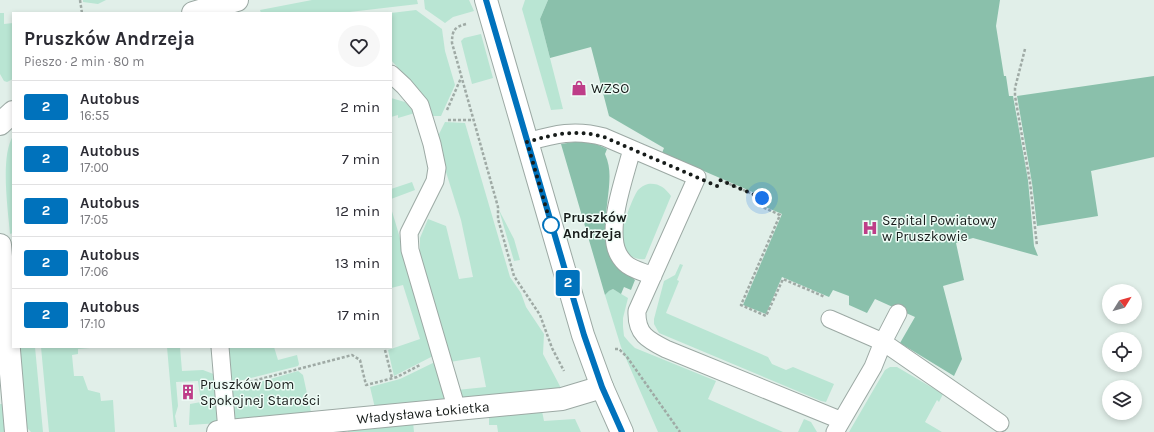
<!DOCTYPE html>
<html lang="pl">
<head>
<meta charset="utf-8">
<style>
	body { margin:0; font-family:Karla,sans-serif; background:#f7f7f7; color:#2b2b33; height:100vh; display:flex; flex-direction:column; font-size:15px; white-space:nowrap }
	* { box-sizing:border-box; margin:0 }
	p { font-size:13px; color:#7c7c81 }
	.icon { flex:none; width:22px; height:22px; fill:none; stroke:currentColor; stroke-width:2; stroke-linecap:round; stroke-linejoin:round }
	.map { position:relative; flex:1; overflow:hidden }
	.panel { position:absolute; left:12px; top:12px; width:380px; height:336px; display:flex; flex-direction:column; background:#fff; border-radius:0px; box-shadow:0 2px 6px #0003 }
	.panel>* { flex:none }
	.badge { padding:0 8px; border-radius:3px; font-size:14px; line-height:26px }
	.needle { width:26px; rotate:53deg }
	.tools { position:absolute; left:1102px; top:284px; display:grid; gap:8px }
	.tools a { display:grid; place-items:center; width:40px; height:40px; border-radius:50%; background:#fff; box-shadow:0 2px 6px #0003; font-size:20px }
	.you { position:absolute; width:20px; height:20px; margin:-10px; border:3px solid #fff; border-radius:50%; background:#1a73e8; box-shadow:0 0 0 6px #1a73e833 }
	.map>.badge { position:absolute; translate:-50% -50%; box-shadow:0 0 0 2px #fff }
	.round { display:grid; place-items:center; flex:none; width:42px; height:42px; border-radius:21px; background:#f7f7f7 }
	.headline { display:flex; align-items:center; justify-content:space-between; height:68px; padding:0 12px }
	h1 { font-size:19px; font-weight:700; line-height:30px }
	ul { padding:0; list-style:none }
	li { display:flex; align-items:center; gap:12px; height:52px; padding:0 12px; border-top:1px solid #e1e1e2 }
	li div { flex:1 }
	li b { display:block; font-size:15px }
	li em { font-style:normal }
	li .badge { min-width:44px; font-weight:700; text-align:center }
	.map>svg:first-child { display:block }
	.green { fill:#b9e5d3 }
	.forest { fill:#8ac0ab }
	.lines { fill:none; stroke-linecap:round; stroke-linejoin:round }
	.service-casing { stroke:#9ca9a4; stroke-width:19 }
	.minor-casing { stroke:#9ca9a4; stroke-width:24 }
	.tertiary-casing { stroke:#9ca9a4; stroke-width:24 }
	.path { stroke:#9faaa5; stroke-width:2.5; stroke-dasharray:3 2; stroke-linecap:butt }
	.service { stroke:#fff; stroke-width:17 }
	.minor { stroke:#fff; stroke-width:22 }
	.tertiary { stroke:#fff; stroke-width:22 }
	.line-casing { stroke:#fff; stroke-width:9 }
	.line { stroke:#0072bc; stroke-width:6 }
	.walk { stroke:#171c1a; stroke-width:4; stroke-dasharray:0 7.2 }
	.stop-dot { fill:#fff; stroke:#0072bc; stroke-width:2 }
	.labels { text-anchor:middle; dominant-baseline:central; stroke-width:3; stroke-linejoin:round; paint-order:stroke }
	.poi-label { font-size:14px; fill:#171c1a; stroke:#eefcf6; text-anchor:start }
	.stop-label { font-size:14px; font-weight:bold; fill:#171c1a; stroke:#eefcf6; text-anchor:start }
	.street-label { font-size:14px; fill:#171c1a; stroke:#eefcf6 }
</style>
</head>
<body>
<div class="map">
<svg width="1154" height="432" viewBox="0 0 1154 432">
	<rect width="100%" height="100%" fill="#e1efe9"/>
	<!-- green -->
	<path class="green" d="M83,0H106L98,4L83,2Z
		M312,0H417L418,4L341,13H261L260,10Z
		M424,0H469L474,11L453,17L445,23L425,9Z
		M525,0H548L540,19L563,109L551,110L522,9Z
		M416,10L442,29L445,51L455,85L441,116H430L409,80L391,60V13Z
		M0,13H4V24L13,23V79L7,82L4,81L0,74Z
		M481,34L493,78L472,84L461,41L464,38Z
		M391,98L405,102L415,113L398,118V115L391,117Z
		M445,122L465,123L510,277L521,293L526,307L544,334L543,354L562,390L460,401L457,390L486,387L480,357L450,362L420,259V238L428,219L446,226L459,279L473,277L461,220L436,140Z
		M13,136V233L10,234C8,209 0,157 13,136Z
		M412,182L415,190L391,199V189Z
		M648,184C659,183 665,188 671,196L645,259C631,261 622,250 621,237C621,229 633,196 638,190C641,187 644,185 648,184Z
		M391,208L435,355L394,376L388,350L420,339L403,285L391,288Z
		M499,210L514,239L520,260L514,261Z
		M680,264L683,265L677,280L679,281L666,313L768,357L772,364L786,370L793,367L834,384L826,402L821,401L659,333L654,324V319L664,281L675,275Z
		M613,289L628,298L623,318V327L624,336L629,342L635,348L716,381L708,399L783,432H658L621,347L605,295L609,291Z
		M19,347H35L43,432H31L27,428Z
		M41,347H101L78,349V354L72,355L74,376H83L88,390L100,393L101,401L113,400L115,432H49Z
		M167,347H180L182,371L203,370L216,375L220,423L189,425L190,404L201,402L198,381L176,382L178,406L175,416L177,427H174Z
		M226,347H274L278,360L297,355L299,364L298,366L231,383Z
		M437,361L449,402L375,408L370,387L400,379Z
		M890,367H897L943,394L939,402L937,400L925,422L942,432H849L885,370Z
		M298,371L303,375L311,412L232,422L230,392L232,390Z
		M0,404H2L5,432H0Z
		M542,411L544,421L575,419L581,432H498L497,425H489V415Z
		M804,419L811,422L817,432H798Z
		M413,422L414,432H348V428Z"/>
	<!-- forest -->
	<path class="forest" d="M548,0H1000L996,26L1004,76H1006L1009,96H1013L1028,180L1034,246L1038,256L973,238L956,243L964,280L943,286L962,359L954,376L900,343L915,317L875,299L867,313L849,305V296L833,290L829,297L782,277L766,314L743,305L782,214L761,205L764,197L662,153L664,148L609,116L591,47L550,58L540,19Z
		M1154,76V157L1091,171L1098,216L1037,226L1032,183L1017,96Z
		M574,141C586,142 596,143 607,149L605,154C610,165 610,175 609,187C607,209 600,244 614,262C620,270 628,274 635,280L631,290L624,287L621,294L613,289L609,291L605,295L561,144L574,142Z"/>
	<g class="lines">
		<defs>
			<path id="service" d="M391,74L404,86L420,105L432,144L437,168L435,181L409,233L410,250L457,410
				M527,142C555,134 575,129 604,137L697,177L637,311C636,334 648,340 666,349L840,420
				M632,149C625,176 610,217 615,244C616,250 620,258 625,263C632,270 644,272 653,276
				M830,319L883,342L898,313
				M220,347L227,431
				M835,432L873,367L883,342L1000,423"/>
			<g id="minor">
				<path d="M193,13L237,0"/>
				<path d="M0,124L13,112"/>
				<path d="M0,245L16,432"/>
				<path id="s1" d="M218,432L562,399L602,387"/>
			</g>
			<path id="tertiary" d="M486,0L583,335L602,387L622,432"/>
		</defs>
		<!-- service casing -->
		<use href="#service" class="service-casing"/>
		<!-- minor casing -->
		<use href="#minor" class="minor-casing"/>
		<!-- tertiary casing -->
		<use href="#tertiary" class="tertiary-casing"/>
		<!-- path -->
		<path class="path" d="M80,0L82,13
			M466,24C454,27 452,31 452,43L498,207V219L514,276L540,315L552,348L564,371
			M1025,49L1015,88V96L1030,182L1037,246
			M447,110L461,78
			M448,120H473
			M720,180L762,198L758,205L780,215L741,305L766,316L783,279L825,297
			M615,349H619L627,357L680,432
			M385,350L392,378
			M245,383L352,355L360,360L366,385L397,377L420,365"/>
		<!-- service -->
		<use href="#service" class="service"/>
		<!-- minor -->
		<use href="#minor" class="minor"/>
		<!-- tertiary -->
		<use href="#tertiary" class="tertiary"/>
	</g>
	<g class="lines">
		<defs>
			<path id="line" d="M486,0L584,335L602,387L622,432"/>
		</defs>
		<!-- line casing -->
		<use href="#line" class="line-casing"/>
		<!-- line -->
		<use href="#line" class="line"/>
		<!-- walk -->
		<path class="walk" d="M551,225L527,142C555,134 575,129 604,137L717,186L720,180L762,198"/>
	</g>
	<!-- icons -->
	<defs>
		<symbol id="shop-bare" viewBox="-9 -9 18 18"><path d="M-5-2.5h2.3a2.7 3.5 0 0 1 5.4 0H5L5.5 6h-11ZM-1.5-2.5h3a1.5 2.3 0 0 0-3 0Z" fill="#be3d88" stroke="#eefcf6" stroke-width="2.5" paint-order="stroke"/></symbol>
		<symbol id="hospital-bare" viewBox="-9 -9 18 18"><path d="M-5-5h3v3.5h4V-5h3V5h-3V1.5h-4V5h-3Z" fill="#be3d88" stroke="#eefcf6" stroke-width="2.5" paint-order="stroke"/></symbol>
		<symbol id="building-bare" viewBox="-9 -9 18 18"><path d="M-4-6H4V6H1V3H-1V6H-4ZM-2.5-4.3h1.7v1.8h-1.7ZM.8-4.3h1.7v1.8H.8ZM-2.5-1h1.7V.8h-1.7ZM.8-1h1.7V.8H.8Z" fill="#be3d88" stroke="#eefcf6" stroke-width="2.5" paint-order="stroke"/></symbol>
	</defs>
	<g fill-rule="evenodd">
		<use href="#shop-bare" x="568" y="77" width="22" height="22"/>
		<use href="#hospital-bare" x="859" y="217" width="22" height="22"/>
		<use href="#building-bare" x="177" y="381" width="22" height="22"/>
	</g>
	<!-- markers -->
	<circle class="stop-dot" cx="551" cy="225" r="8"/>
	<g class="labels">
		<!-- poi labels -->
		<g class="poi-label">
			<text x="591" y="88">WZSO</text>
			<text x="882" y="220">Szpital Powiatowy<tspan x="882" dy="16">w Pruszkowie</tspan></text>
			<text x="200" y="384">Pruszków Dom<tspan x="200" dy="16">Spokojnej Starości</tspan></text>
		</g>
		<!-- stop labels -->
		<g class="stop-label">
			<text x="563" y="217">Pruszków<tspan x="563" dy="16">Andrzeja</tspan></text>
		</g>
		<!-- street labels -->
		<g class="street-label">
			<text stroke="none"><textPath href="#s1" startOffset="206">Władysława Łokietka</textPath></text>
		</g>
	</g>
</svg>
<div class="tools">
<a><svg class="needle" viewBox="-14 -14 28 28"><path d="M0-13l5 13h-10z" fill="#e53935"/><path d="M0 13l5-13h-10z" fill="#7c7c81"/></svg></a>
<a><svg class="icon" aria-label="locate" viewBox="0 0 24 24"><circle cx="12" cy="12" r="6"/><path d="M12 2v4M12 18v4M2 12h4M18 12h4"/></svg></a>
<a><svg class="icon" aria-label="layers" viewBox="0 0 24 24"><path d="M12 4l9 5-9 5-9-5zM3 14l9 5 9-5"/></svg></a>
</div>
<div class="you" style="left:762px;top:198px"></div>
<b class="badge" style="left:568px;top:283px;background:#0072bc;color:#fff">2</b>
<section class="panel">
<div class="headline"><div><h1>Pruszków Andrzeja</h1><p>Pieszo · 2 min · 80 m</p></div><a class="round"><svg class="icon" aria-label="heart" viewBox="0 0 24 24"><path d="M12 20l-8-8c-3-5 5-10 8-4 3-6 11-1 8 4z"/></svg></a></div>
<ul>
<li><span class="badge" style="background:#0072bc;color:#fff">2</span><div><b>Autobus</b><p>16:55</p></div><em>2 min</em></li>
<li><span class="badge" style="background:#0072bc;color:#fff">2</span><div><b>Autobus</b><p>17:00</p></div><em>7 min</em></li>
<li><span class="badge" style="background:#0072bc;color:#fff">2</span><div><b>Autobus</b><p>17:05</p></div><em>12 min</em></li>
<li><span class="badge" style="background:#0072bc;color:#fff">2</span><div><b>Autobus</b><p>17:06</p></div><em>13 min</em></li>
<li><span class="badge" style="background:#0072bc;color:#fff">2</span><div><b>Autobus</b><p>17:10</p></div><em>17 min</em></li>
</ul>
</section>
</div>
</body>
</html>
